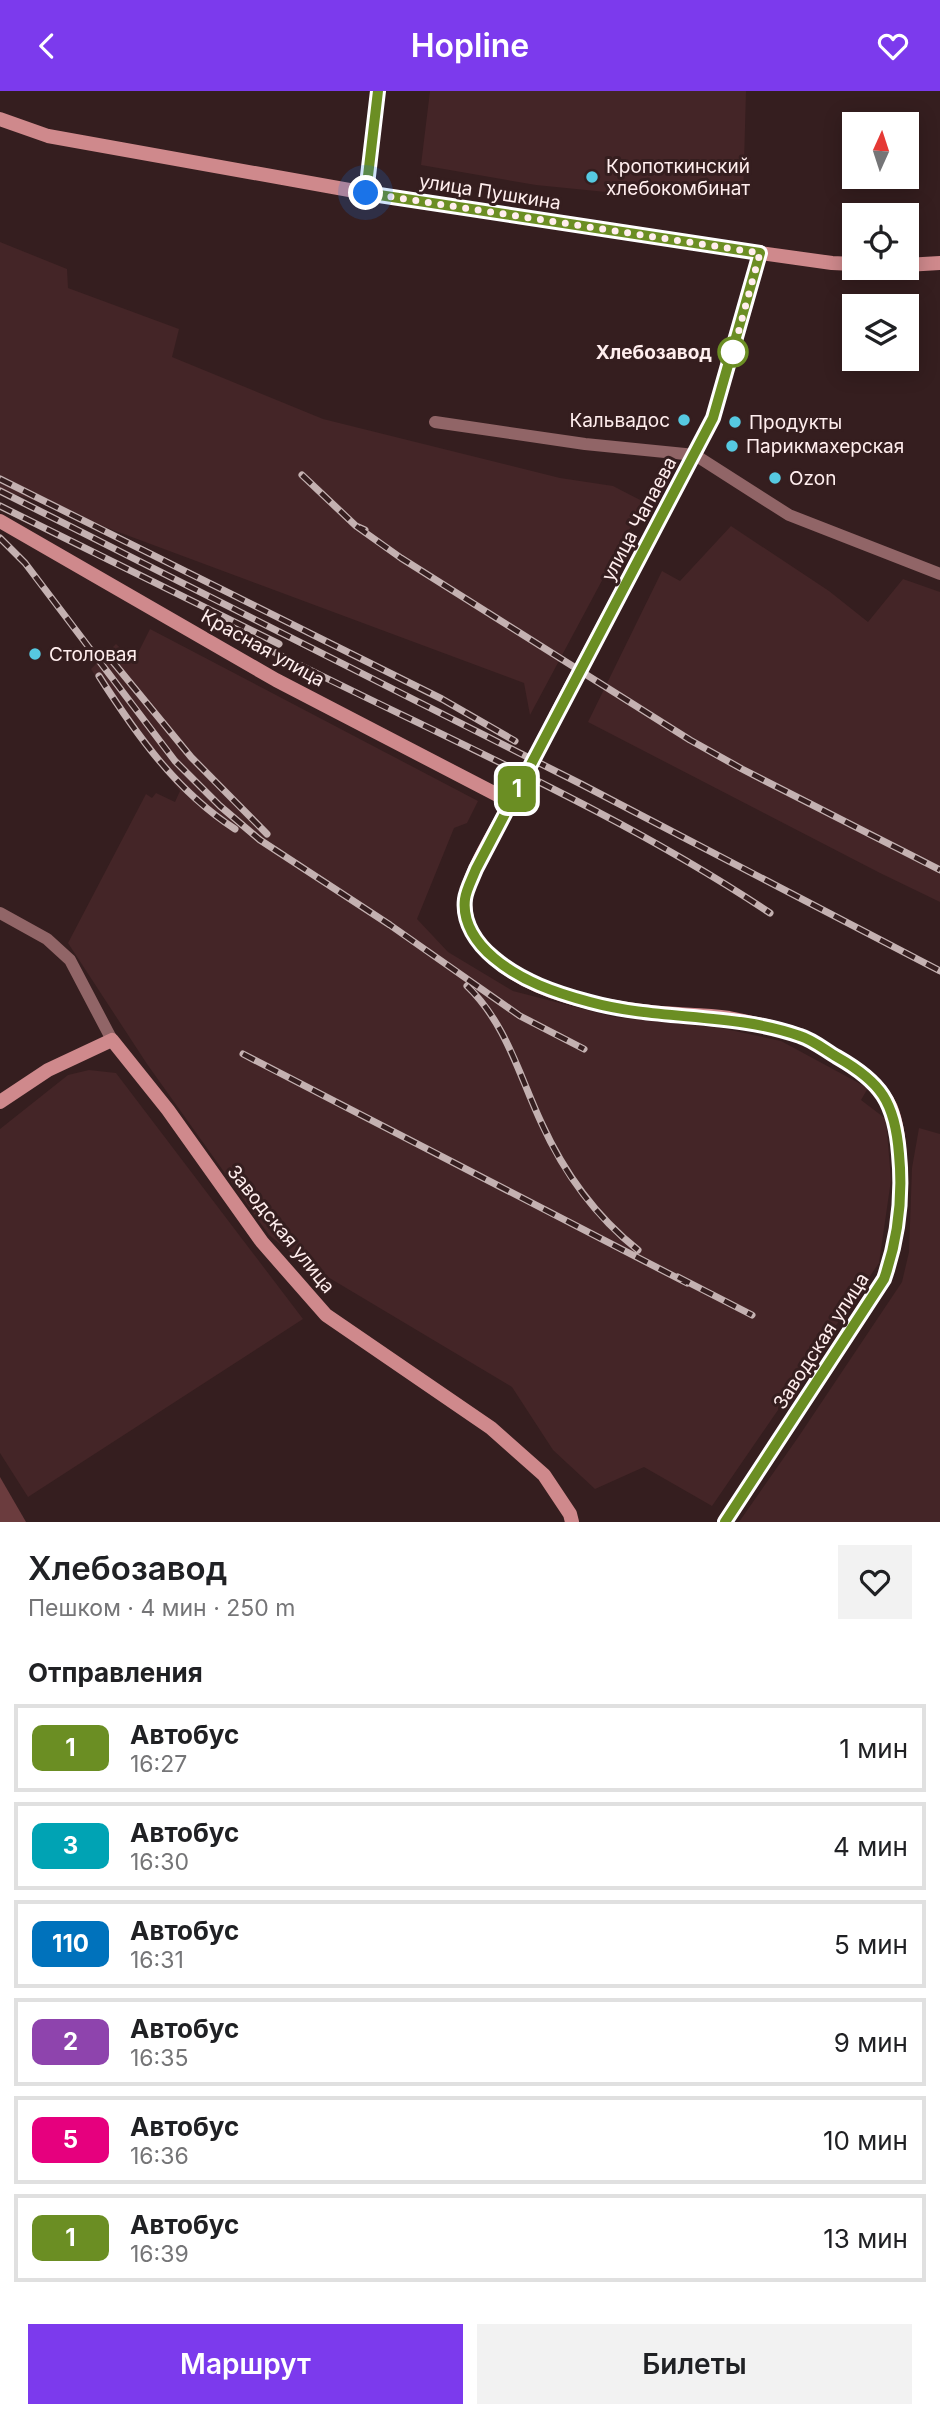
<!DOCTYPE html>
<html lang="ru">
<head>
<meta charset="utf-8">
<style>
	body { margin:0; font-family:Inter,sans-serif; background:#f2f2f2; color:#202124; height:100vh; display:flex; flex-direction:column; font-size:26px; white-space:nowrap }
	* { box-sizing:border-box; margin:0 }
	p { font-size:23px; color:#757577 }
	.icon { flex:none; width:38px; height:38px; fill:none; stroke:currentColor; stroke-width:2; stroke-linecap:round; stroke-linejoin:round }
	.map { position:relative; height:1431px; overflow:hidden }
	.sheet { display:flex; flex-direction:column; background:#fff; flex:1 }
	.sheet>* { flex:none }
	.badge { padding:0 14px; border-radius:10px; font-size:24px; line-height:46px }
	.needle { width:46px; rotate:3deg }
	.fabs { position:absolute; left:842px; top:21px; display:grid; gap:14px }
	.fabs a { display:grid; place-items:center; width:77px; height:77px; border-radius:0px; background:#fff; box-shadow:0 4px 18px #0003; font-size:35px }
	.you { position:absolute; width:35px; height:35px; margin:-18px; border:5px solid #fff; border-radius:50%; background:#1a73e8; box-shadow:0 0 0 10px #1a73e833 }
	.map>.badge { position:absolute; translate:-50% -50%; box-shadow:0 0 0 4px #fff }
	h2 { padding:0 28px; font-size:26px; line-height:63px }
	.round { display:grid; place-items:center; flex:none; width:74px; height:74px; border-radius:0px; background:#f2f2f2 }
	.summary { display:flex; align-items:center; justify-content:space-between; height:119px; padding:0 28px }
	h1 { font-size:33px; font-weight:600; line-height:52px }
	.cta { display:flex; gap:14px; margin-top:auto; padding:14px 28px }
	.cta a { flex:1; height:80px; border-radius:0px; background:#7c3aed; color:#fff; font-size:28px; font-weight:600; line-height:80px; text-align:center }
	.cta a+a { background:#f2f2f2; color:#202124 }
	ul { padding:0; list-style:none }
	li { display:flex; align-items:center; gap:21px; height:88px; margin:0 14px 10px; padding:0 14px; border:4px solid #e0e0e0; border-radius:0px }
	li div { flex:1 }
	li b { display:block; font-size:26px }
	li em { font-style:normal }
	li .badge { min-width:77px; font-weight:700; text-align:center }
	header { display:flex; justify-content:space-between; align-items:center; height:91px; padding:0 28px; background:#7c3aed; color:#fff; font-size:32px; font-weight:600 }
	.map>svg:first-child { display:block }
	.built { fill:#442527 }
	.green { fill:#6b3c3e }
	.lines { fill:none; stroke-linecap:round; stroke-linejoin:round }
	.secondary-tunnel { stroke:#533d3e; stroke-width:14; stroke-dasharray:14 7; stroke-linecap:butt }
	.street { stroke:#916567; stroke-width:12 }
	.secondary { stroke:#cf898c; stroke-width:14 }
	.rail-casing { stroke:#c4b1b1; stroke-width:7 }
	.rail { stroke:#351e1f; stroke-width:4.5; stroke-dasharray:13; stroke-linecap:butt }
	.line-casing { stroke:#fff; stroke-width:16 }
	.line { stroke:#6b8e23; stroke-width:10 }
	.walk { stroke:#fee; stroke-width:7; stroke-dasharray:0 12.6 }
	.poi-dot { fill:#56c9e1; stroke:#351e1f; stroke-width:2.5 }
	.stop-dot { fill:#fff; stroke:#6b8e23; stroke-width:3.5 }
	.labels { text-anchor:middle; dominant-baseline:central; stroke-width:6; stroke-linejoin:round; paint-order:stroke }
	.poi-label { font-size:19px; fill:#fee; stroke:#351e1f; text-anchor:start }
	.street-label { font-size:19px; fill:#fee; stroke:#351e1f }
	.stop-label { font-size:19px; font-weight:bold; fill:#fee; stroke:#351e1f; text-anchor:end }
</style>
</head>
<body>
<header><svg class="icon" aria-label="back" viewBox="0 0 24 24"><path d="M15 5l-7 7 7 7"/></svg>Hopline<svg class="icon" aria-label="heart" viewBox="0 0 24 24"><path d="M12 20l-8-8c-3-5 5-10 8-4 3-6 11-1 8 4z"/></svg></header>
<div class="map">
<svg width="940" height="1431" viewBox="0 0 940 1431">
	<rect width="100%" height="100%" fill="#351e1f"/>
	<!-- built -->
	<path class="built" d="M430,0H746L743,108L636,104L536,94L421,74Z
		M0,151L67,178L68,197L179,238L172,266L323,328L560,387L613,395L644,411L530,624L524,592L27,407L0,399Z
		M731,435L829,500L868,531L903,488L940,501V811L880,782L588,631L662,480L680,490Z
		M150,538L478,710L467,732L454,737L417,828L448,861L513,900L614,926L721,937L781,950L868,997L861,1009L886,1028L891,1089L879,1172L712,1415L644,1376L595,1398L553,1359L512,1296L301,1170L269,1144L147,973L68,852L146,703L152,707L156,702L175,711L180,700L127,634L91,578L116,553L134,570Z
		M89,979L116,982L303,1228L28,1406L0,1362V1038L68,984Z
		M919,1037L940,1043V1431H739L799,1345L902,1191L909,1161L912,1077Z"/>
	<!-- green -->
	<path class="green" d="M0,1386L26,1431H0Z"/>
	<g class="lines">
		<!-- secondary-tunnel -->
		<path class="secondary-tunnel" d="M511,711L556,624"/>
		<!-- street -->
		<path class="street" d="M435,331L585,353L695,364L789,424L940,483
			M0,822L47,848L70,869L112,949"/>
		<!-- secondary -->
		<path class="secondary" d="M0,28L48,45L366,102L760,162L832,172L854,173
			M366,102L378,0
			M906,174L940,172
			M0,430L276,589L511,711C499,734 465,787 465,812C465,837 478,854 497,870C538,904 598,915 650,921C676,924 703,923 729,927C749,931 783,938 801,945C814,950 826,960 838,966C860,979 880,993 891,1017C897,1032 899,1052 900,1068C903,1109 897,1150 884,1188L725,1431
			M556,624L713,327L760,162
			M0,1011L48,979L112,949L168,1019L262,1151L326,1224L491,1337L544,1384L570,1423L572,1431"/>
		<defs>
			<path id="rail" d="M302,384L356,435L365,439
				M0,388L442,608L515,650
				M0,400L581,693L940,880
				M0,415L279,553
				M356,435L401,467L690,649L742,678L940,779
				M0,447L25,472L175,670L220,715L260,749L390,834L520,925L584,958
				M260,554C430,641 611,716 770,822
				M113,571L191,666L267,743
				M99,585C136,643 176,700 235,738
				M467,895C506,932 519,984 541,1031C564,1082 594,1124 638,1159
				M243,963L687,1192
				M678,1186L752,1224"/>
		</defs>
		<!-- rail casing -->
		<use href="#rail" class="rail-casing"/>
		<!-- rail -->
		<use href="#rail" class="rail"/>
	</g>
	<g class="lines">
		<defs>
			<path id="line" d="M378,0L366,102L760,162L713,327L476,778C472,788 466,799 465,808C462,832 477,853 494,867C521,890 556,902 590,911C659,930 732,921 800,945C813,949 825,959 837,966C881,991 895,1011 899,1063C903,1105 898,1148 884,1188L725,1431"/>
		</defs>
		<!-- line casing -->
		<use href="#line" class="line-casing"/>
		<!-- line -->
		<use href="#line" class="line"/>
		<!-- walk -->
		<path class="walk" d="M366,102L760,162L733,261"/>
	</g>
	<!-- markers -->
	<g class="poi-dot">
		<circle cx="592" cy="86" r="7"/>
		<circle cx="684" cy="329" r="7"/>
		<circle cx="735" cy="331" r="7"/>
		<circle cx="732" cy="355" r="7"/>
		<circle cx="775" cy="387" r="7"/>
		<circle cx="35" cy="563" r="7"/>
	</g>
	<circle class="stop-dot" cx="733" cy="261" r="14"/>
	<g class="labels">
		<!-- poi labels -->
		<g class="poi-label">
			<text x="606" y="75">Кропоткинский<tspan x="606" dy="22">хлебокомбинат</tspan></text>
			<text x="670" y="329" text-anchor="end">Кальвадос</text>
			<text x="749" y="331">Продукты</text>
			<text x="746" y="355">Парикмахерская</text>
			<text x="789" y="387">Ozon</text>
			<text x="49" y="563">Столовая</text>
		</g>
		<!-- street labels -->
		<g class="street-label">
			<text transform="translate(490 101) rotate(9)">улица Пушкина</text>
			<text transform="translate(639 428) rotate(-62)">улица Чапаева</text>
			<text transform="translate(263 557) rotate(29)">Красная улица</text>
			<text transform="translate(281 1138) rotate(51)">Заводская улица</text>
			<text transform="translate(821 1250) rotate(-57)">Заводская улица</text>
		</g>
		<!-- stop labels -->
		<g class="stop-label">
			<text x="712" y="261">Хлебозавод</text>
		</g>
	</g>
</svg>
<div class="fabs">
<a><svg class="needle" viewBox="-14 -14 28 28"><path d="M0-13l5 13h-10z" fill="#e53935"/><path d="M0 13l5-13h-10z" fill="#757577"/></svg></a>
<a><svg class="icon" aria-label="locate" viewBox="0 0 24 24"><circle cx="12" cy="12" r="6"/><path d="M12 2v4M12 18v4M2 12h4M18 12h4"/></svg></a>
<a><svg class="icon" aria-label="layers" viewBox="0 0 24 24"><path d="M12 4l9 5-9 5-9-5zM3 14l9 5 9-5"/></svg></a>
</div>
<div class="you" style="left:366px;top:102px"></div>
<b class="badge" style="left:517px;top:698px;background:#6b8e23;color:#fff">1</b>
</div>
<section class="sheet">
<div class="summary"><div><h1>Хлебозавод</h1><p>Пешком · 4 мин · 250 m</p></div><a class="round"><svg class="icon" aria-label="heart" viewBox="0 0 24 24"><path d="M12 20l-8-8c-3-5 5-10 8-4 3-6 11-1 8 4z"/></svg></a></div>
<h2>Отправления</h2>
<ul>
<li><span class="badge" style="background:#6b8e23;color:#fff">1</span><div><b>Автобус</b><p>16:27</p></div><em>1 мин</em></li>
<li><span class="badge" style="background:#00a3b4;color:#fff">3</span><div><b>Автобус</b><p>16:30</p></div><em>4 мин</em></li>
<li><span class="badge" style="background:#0072bc;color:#fff">110</span><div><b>Автобус</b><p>16:31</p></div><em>5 мин</em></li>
<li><span class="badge" style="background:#8e44ad;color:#fff">2</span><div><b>Автобус</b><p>16:35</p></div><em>9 мин</em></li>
<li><span class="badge" style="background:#e6007e;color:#fff">5</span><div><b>Автобус</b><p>16:36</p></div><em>10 мин</em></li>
<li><span class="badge" style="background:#6b8e23;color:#fff">1</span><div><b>Автобус</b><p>16:39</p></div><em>13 мин</em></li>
</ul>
<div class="cta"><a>Маршрут</a><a>Билеты</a></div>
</section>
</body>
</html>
